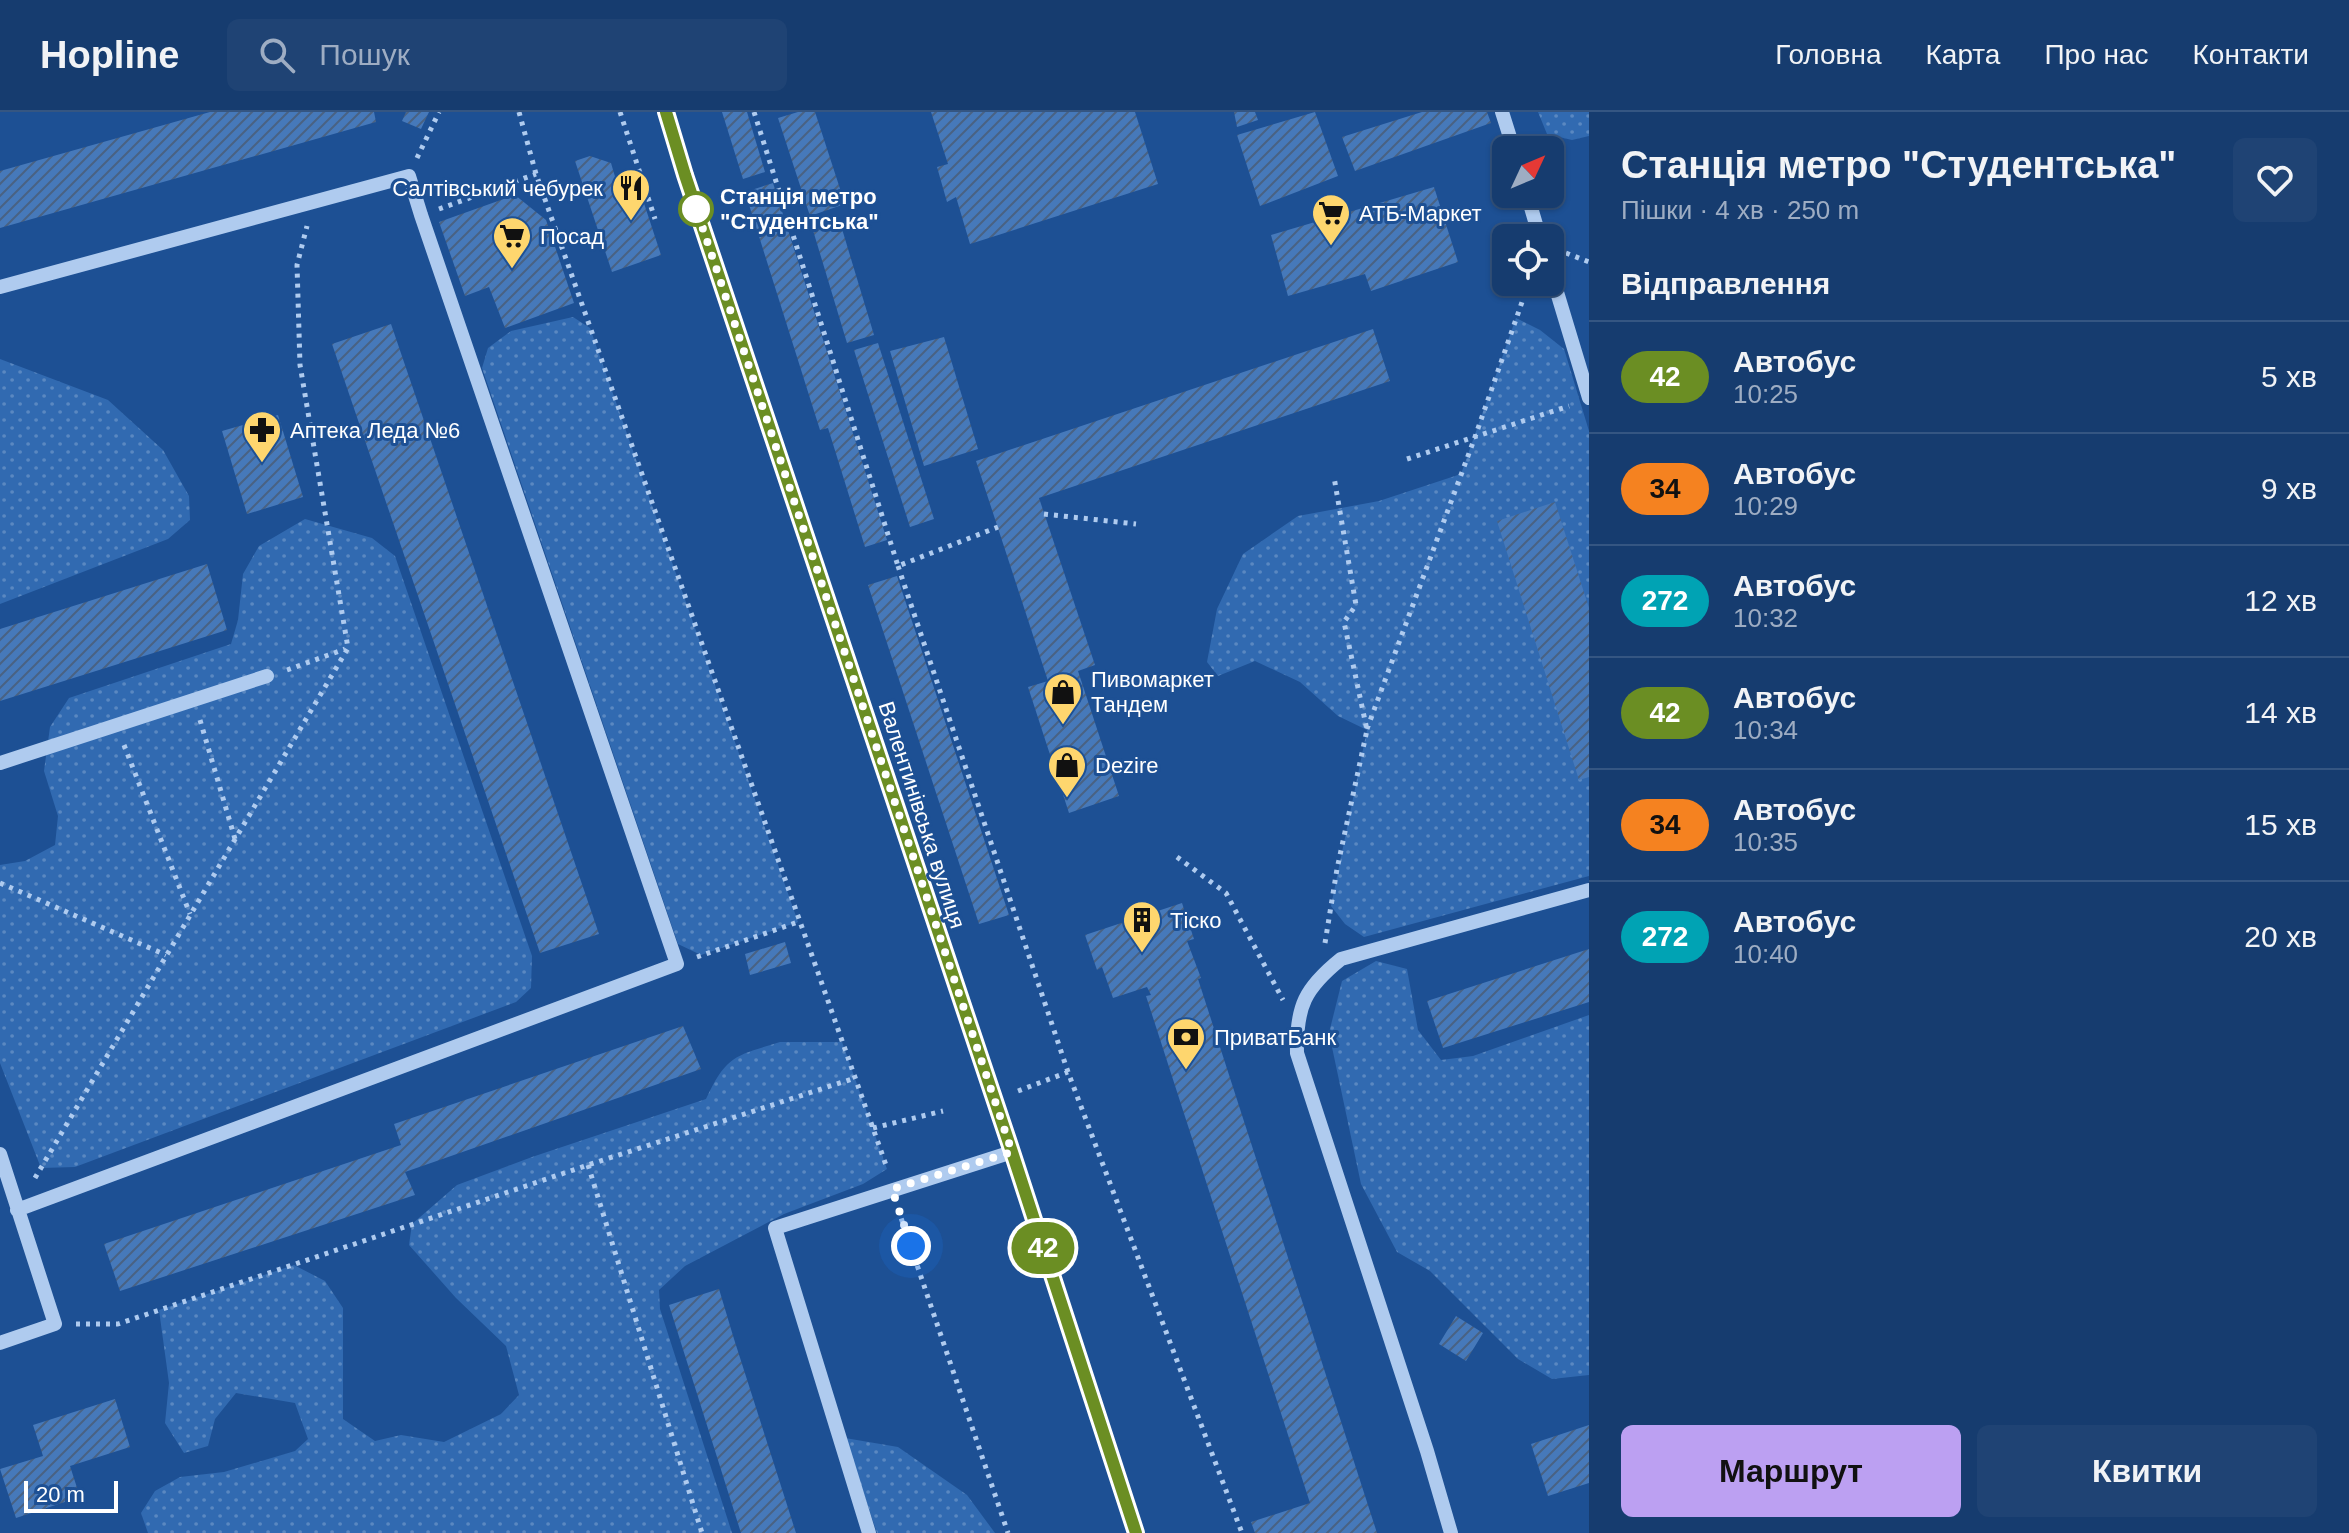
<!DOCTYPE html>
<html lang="uk">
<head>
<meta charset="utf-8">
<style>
	body { margin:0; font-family:Arial,sans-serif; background:#1f4374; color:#f1f3f6; height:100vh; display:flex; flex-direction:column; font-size:30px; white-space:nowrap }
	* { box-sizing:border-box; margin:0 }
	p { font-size:26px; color:#9eadc3 }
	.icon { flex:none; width:44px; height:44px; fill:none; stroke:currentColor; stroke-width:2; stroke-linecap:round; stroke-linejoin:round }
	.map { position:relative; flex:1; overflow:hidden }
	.sheet { display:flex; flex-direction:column; background:#163c6f; width:760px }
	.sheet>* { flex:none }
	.badge { padding:0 16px; border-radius:26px; font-size:28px; line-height:52px }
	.needle { width:52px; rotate:46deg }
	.controls { position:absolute; left:1492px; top:24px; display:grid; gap:16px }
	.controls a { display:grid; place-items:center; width:72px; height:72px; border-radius:12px; background:#163c6f; box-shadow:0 2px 6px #0004,0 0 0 2px #355682; font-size:40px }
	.scale { position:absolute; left:24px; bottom:20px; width:94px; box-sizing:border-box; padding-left:8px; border:4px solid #fff; border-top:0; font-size:22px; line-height:28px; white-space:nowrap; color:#fff; -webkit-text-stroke:6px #1d5094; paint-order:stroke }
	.you { position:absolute; width:40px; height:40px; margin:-20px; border:6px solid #fff; border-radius:50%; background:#1a73e8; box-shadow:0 0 0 12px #1a73e833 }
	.map>.badge { position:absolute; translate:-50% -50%; box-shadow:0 0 0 4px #fff }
	h2 { padding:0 32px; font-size:30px; line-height:72px }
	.round { display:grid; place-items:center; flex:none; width:84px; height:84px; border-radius:12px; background:#1f4374 }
	.overview { display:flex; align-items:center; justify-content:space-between; height:136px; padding:0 32px }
	h1 { font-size:38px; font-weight:700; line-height:60px }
	.primary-button { display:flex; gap:16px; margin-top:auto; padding:16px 32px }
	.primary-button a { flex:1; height:92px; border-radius:12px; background:#bca0f2; color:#111; font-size:32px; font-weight:700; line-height:92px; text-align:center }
	.primary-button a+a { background:#1f4374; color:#f1f3f6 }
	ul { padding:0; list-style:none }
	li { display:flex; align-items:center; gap:24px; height:112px; padding:0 32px; border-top:2px solid #355682 }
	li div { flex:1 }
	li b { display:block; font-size:30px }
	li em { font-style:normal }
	li .badge { min-width:88px; font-weight:700; text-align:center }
	header { display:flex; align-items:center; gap:48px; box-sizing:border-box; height:112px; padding:0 40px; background:#163c6f; border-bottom:2px solid #355682 }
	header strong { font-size:38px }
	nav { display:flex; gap:44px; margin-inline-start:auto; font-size:28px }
	.search { width:560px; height:72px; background:#1f4374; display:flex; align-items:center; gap:20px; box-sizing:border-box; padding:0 28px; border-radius:12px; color:#9eadc3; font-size:30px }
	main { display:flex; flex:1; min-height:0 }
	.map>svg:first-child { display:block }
	.garden { fill:url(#garden-dots) }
	.building { fill:url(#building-hatch) }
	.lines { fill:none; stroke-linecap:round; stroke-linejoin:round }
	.path { stroke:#afcbef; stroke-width:5; stroke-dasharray:4 6; stroke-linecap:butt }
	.minor { stroke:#afcbef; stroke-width:14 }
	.line-casing { stroke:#fff; stroke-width:18 }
	.line { stroke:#6b8e23; stroke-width:12 }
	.walk { stroke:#fff; stroke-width:8; stroke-dasharray:0 14.4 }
	.stop-dot { fill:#fff; stroke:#6b8e23; stroke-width:4 }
	.labels { text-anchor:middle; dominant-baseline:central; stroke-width:6; stroke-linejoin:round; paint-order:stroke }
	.poi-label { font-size:22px; fill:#fff; stroke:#1d5094; text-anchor:start }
	.stop-label { font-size:22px; font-weight:bold; fill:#fff; stroke:#1d5094; text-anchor:start }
	.street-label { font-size:22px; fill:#fff; stroke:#1d5094 }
</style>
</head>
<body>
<header>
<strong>Hopline</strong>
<div class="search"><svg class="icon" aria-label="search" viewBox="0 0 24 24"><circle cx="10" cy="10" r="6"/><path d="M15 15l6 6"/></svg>Пошук</div>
<nav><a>Головна</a><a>Карта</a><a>Про нас</a><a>Контакти</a></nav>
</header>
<main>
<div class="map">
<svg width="1589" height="1421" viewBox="0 0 1589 1421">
	<defs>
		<pattern id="garden-dots" width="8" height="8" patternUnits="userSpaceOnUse" patternTransform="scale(2)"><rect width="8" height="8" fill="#316ab1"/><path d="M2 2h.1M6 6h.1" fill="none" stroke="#5a88c1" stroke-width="1.8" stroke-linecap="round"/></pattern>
		<pattern id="building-hatch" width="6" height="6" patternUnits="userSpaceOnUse" patternTransform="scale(2)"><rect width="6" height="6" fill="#4679ba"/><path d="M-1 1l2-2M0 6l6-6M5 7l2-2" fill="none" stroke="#496283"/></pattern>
	</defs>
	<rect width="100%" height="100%" fill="#1d5094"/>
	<!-- garden -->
	<path class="garden" d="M1538,0H1589V24L1572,28L1547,22Z
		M573,205L590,216L798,810L701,843L678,832L482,256L488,236L511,219Z
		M1516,206L1540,218L1564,237L1589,319V764L1364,825L1345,812L1331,794L1367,618L1338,604L1300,570L1255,549L1218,564L1207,550L1217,497L1243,442L1298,404L1379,389L1461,362Z
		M0,247L108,288L163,338L189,384L190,408L168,427L0,492Z
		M305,407L372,426L395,444L532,844L531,876L516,890L75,1055L41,1056L0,951V753L25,749L55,733L58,704L44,659L50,615L69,586L231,532L238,508L243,462L259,434Z
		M1376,849L1407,857L1418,918L1441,948L1473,944L1589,903V1263L1552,1267L1518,1247L1430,1159L1397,1140L1361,1072L1329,921L1342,869Z
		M780,930H842L887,1057L863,1072L784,1102L685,1154L659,1178L660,1197L732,1421H148L141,1401L155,1379L180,1365L224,1360L295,1339L308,1327L295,1291L236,1281L215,1307L208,1334L184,1341L165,1311L169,1271L159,1198L294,1153L325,1169L343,1196V1307L375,1329L401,1323L444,1330L501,1302L519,1283L506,1234L456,1186L409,1133L412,1112L457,1073L532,1045L706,987C727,942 736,944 780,930Z
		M845,1326L898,1335L967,1383L995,1421H877Z"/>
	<!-- building -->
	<path class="building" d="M210,0H374L376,10L0,116V59Z
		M406,0H429L421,17L402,9Z
		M722,0H747L765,60L743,67Z
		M798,0H815L845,92L810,104L778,6Z
		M931,0H1135L1158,72L970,132L956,85L947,90L937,55L948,52Z
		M1234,0H1255L1258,8L1237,15Z
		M1315,0L1338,64L1260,94L1237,23Z
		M1422,0H1487L1491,11L1355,59L1342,25Z
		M590,44L611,51L616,68L634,61L661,143L612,160L575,49Z
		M773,71L887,428L865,435L828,316L820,318L745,80Z
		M1434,75L1458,150L1371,179L1365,162L1288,184L1271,123Z
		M515,83L546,108L574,191L505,216L489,175L465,184L439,110Z
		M839,107L874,223L847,231L812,115Z
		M391,212L599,822L540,841L332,232Z
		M1373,217L1390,269L1039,386L1095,553L1078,559L1119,684L1069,701L1028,575L1048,569L976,349Z
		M944,225L978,337L924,354L890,239Z
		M878,231L934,407L910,415L854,238Z
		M278,303L303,385L247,402L222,319Z
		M1555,390L1589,496V665L1579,668L1497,409Z
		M207,452L227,518L0,589V517Z
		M897,464L1009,803L979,812L868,473Z
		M1182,791L1194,827L1187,829L1201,866L1198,867L1377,1421H1255L1251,1410L1310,1391L1146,884L1151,883L1147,875L1113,886L1102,855L1097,858L1085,823Z
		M785,830L791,851L750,863L745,842Z
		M1589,837V890L1443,936L1427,889Z
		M683,914L701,957L405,1060L415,1083L120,1179L104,1132L401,1033L394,1012Z
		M719,1177L734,1227L796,1421H741L669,1193Z
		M1456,1204L1483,1221L1466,1249L1439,1232Z
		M115,1287L130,1335L70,1354L80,1385L16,1406L0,1357L43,1344L33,1313Z
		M1589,1313V1371L1548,1384L1531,1332Z"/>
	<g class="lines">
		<!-- path -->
		<path class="path" d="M519,0L536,62L887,1056
			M620,0L655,107
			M754,0L898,454L998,415
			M417,46L439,0
			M439,97L536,62
			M1566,141L1589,150
			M1407,347L1569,294
			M1044,402L1136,412
			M898,454L1068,960L1242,1421
			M287,558L345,537
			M200,608L235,727
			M1367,617L1475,325L1529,170
			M124,633L190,802
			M1177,745L1226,781L1283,888
			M0,771L166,843
			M1325,831L1337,757L1367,618L1344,510L1356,493L1334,365
			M697,845L798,810
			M1018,979L1068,960
			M873,1016L943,999
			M588,1053L702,1421
			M35,1066L348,536L300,253L297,153L307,114
			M898,1097L1008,1421
			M76,1212H118L588,1053L855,966"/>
		<!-- minor -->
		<path class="minor" d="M666,0L685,63L1012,1040L1136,1421
			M1502,0L1514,38
			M1527,82L1540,126
			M1550,157L1589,286
			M0,175L409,64L421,103L677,852L17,1098
			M0,651L267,564
			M0,1042L55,1212L0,1231
			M869,1421L775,1116L1012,1040
			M1451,1421L1427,1339L1297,941C1296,894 1305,876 1341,847L1589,778"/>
	</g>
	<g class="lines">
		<defs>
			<path id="line" d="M666,0L685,63L1012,1040L1136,1421"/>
		</defs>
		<!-- line casing -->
		<use href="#line" class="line-casing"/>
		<!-- line -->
		<use href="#line" class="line"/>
		<!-- walk -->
		<path class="walk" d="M696,97L695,93L1012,1040L892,1077L911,1134"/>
	</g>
	<!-- icons -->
	<defs>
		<symbol id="restaurant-pin" viewBox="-11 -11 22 30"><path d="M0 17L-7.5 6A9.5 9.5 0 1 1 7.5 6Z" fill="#fed66e" stroke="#1d5094"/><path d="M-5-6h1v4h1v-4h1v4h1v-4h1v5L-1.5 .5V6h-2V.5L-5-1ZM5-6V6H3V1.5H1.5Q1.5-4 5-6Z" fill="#111"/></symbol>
		<symbol id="supermarket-pin" viewBox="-11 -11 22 30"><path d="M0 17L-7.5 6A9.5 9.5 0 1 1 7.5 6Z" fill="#fed66e" stroke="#1d5094"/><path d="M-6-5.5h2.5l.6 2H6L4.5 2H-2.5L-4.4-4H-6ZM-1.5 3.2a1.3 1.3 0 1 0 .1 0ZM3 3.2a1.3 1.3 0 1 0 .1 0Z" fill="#111"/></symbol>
		<symbol id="pharmacy-pin" viewBox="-11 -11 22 30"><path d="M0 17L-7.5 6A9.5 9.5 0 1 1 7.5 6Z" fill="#fed66e" stroke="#1d5094"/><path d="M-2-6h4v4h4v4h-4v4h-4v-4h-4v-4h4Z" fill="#111"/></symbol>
		<symbol id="shop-pin" viewBox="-11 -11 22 30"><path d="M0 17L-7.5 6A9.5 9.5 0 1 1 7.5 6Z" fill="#fed66e" stroke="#1d5094"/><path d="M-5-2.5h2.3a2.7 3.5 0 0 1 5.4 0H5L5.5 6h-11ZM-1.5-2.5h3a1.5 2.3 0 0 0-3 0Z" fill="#111"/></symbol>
		<symbol id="building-pin" viewBox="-11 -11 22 30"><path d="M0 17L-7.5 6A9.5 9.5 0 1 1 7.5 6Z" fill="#fed66e" stroke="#1d5094"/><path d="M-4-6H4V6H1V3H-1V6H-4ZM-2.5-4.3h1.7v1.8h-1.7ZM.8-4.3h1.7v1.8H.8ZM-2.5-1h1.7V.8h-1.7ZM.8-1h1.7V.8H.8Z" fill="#111"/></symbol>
		<symbol id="bank-pin" viewBox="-11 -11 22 30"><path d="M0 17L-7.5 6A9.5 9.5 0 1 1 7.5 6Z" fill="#fed66e" stroke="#1d5094"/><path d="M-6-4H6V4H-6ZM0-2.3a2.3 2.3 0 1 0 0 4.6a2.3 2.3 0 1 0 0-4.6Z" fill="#111"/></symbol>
	</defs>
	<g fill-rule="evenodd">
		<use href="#restaurant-pin" x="609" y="54" width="44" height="60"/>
		<use href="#supermarket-pin" x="1309" y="79" width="44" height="60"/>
		<use href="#supermarket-pin" x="490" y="102" width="44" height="60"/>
		<use href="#pharmacy-pin" x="240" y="296" width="44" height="60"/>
		<use href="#shop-pin" x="1041" y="558" width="44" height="60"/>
		<use href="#shop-pin" x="1045" y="631" width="44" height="60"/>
		<use href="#building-pin" x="1120" y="786" width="44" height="60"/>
		<use href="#bank-pin" x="1164" y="903" width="44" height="60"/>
	</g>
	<!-- markers -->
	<circle class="stop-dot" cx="696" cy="97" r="16"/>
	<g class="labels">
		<!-- poi labels -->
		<g class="poi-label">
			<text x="603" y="76" text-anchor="end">Салтівський чебурек</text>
			<text x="1359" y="101">АТБ-Маркет</text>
			<text x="540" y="124">Посад</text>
			<text x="290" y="318">Аптека Леда №6</text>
			<text x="1091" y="567">Пивомаркет<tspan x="1091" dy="25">Тандем</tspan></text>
			<text x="1095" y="653">Dezire</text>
			<text x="1170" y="808">Тіско</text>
			<text x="1214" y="925">ПриватБанк</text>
		</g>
		<!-- stop labels -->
		<g class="stop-label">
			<text x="720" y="84">Станція метро<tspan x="720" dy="25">"Студентська"</tspan></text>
		</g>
		<!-- street labels -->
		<g class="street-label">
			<text transform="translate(922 703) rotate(72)">Валентинівська вулиця</text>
		</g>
	</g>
</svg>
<div class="controls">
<a><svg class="needle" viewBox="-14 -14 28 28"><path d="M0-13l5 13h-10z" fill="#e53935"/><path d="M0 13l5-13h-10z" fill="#9eadc3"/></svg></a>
<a><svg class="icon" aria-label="locate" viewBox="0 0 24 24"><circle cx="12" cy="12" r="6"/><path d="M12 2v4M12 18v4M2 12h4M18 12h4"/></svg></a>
</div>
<div class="scale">20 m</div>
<div class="you" style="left:911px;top:1134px"></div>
<b class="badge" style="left:1043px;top:1136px;background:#6b8e23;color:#fff">42</b>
</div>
<section class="sheet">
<div class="overview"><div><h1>Станція метро &quot;Студентська&quot;</h1><p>Пішки · 4 хв · 250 m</p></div><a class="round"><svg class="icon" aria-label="heart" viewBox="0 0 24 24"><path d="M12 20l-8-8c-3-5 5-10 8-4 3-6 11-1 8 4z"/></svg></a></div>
<h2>Відправлення</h2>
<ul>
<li><span class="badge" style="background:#6b8e23;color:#fff">42</span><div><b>Автобус</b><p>10:25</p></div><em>5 хв</em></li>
<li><span class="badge" style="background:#f58220;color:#111">34</span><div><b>Автобус</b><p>10:29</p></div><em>9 хв</em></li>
<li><span class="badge" style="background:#00a3b4;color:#fff">272</span><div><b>Автобус</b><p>10:32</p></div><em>12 хв</em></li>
<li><span class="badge" style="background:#6b8e23;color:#fff">42</span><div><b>Автобус</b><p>10:34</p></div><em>14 хв</em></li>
<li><span class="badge" style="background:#f58220;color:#111">34</span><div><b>Автобус</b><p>10:35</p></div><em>15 хв</em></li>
<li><span class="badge" style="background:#00a3b4;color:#fff">272</span><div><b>Автобус</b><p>10:40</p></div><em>20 хв</em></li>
</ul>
<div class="primary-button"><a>Маршрут</a><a>Квитки</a></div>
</section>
</main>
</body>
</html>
